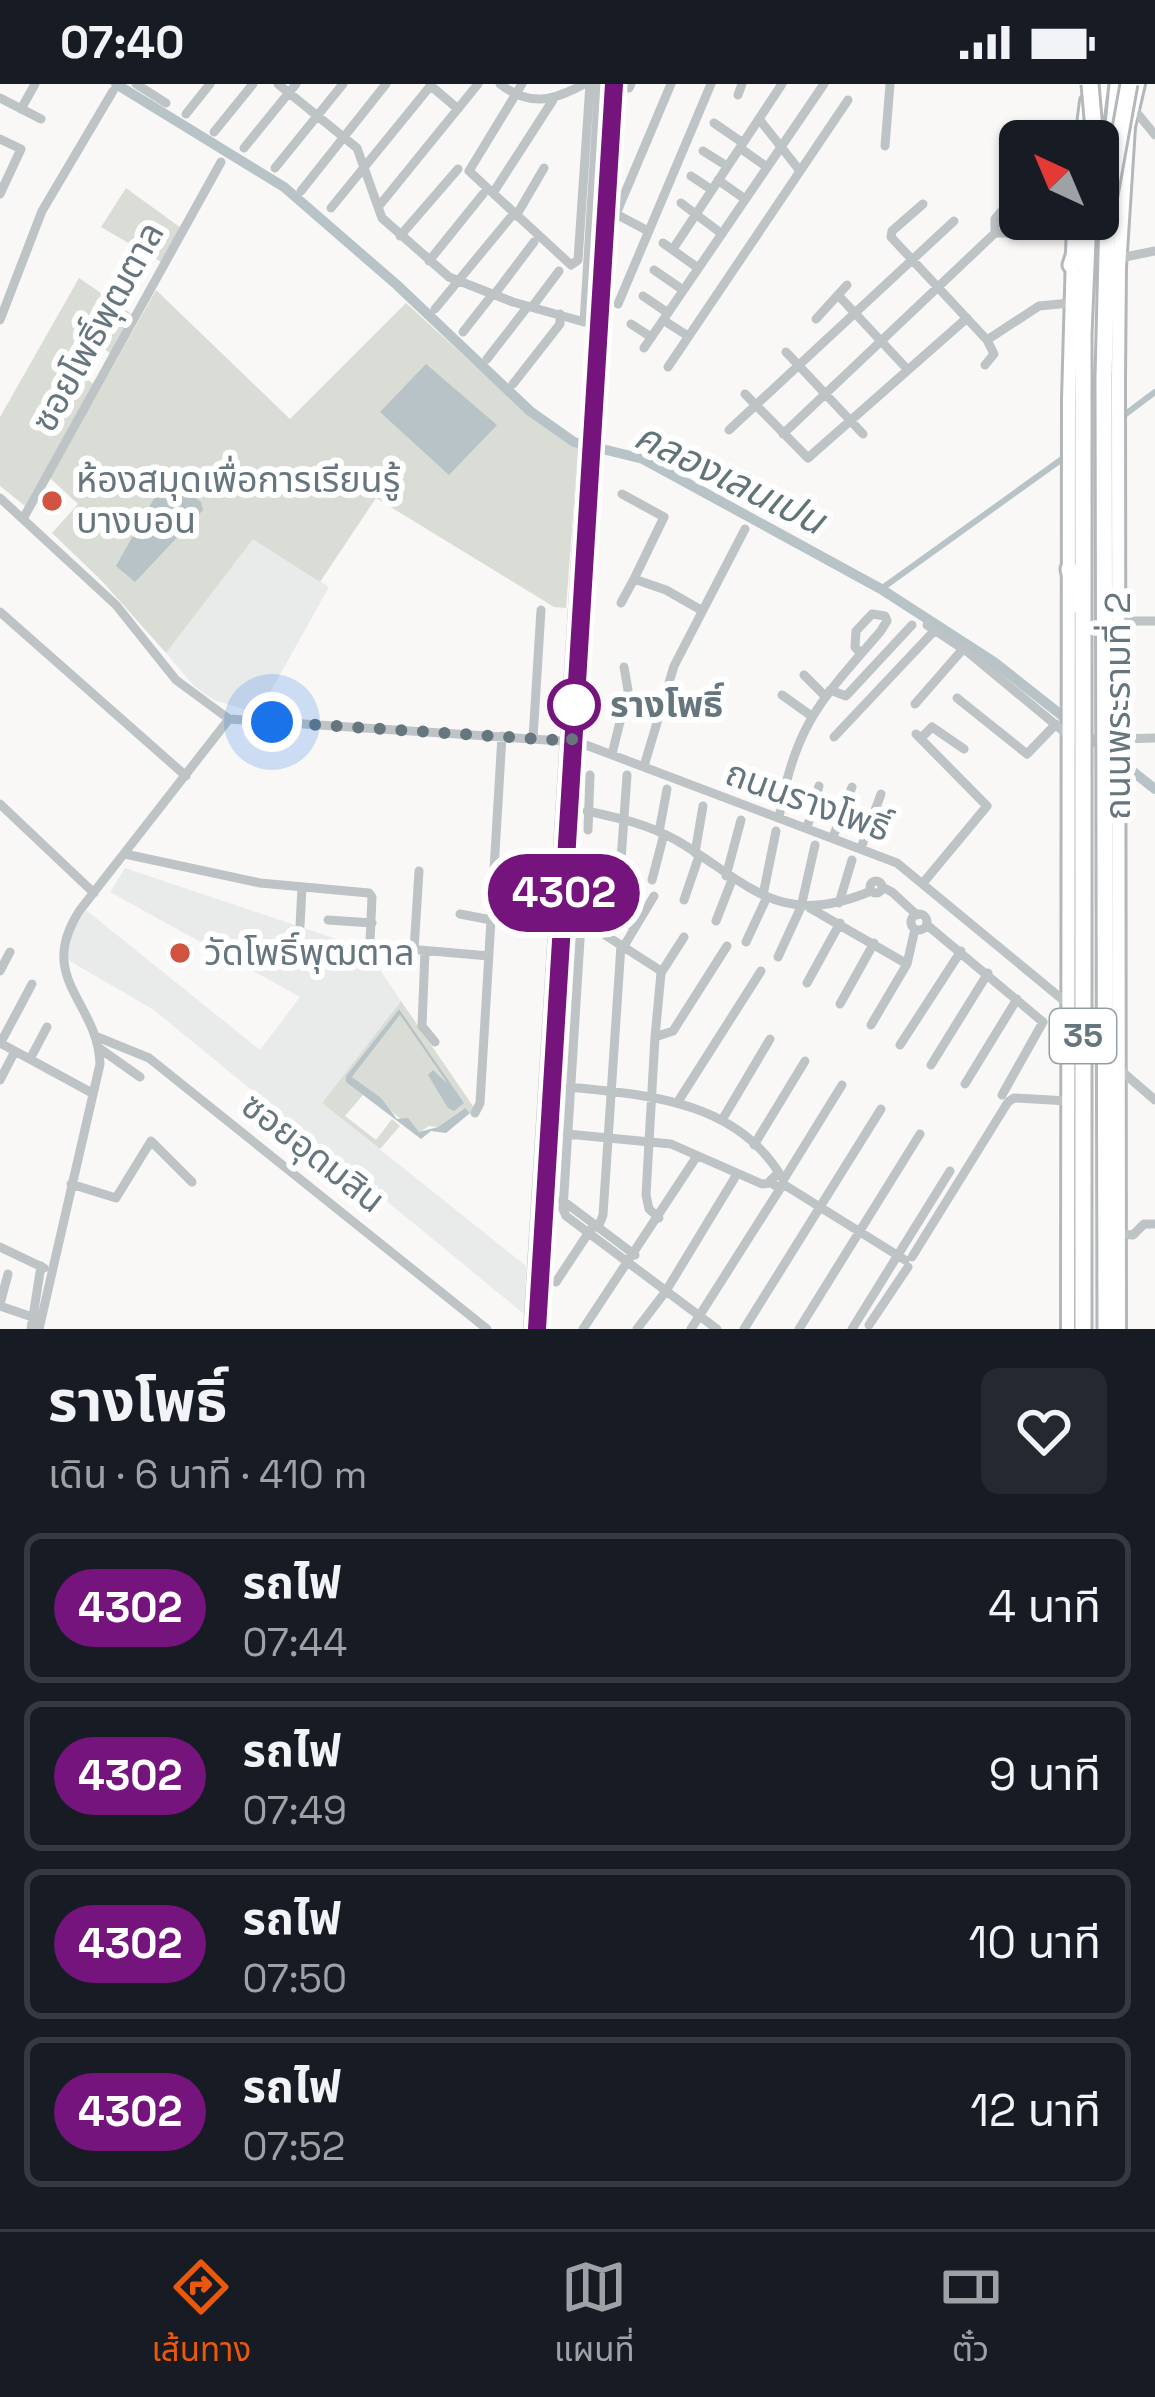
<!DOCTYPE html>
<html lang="th">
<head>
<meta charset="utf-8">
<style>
	body { margin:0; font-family:"Space Grotesk","Noto Sans Thai",sans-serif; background:#242831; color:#f1f3f6; height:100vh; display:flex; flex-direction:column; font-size:45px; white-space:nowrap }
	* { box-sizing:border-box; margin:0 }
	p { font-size:39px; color:#9ea1a6 }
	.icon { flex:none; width:66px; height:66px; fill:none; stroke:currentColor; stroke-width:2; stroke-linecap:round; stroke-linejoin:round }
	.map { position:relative; height:1245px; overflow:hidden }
	.side { display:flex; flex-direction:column; background:#171b24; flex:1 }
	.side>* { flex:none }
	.badge { padding:0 24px; border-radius:39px; font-size:42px; line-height:78px }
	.needle { width:78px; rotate:316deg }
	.tools { position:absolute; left:999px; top:36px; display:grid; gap:24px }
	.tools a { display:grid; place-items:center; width:120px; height:120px; border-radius:18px; background:#171b24; box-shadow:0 3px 9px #0004; font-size:60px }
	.you { position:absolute; width:60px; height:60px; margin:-30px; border:9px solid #fff; border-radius:50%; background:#1a73e8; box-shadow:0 0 0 18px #1a73e833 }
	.map>.badge { position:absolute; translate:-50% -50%; box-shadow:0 0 0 6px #fff }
	.round { display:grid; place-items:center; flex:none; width:126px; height:126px; border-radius:18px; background:#242831 }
	.summary { display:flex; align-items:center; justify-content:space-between; height:204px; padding:0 48px }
	h1 { font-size:57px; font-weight:700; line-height:90px }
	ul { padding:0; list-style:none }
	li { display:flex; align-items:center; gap:36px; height:150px; margin:0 24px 18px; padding:0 24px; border:6px solid #363941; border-radius:18px }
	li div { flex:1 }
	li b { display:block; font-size:45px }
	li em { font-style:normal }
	li .badge { min-width:132px; font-weight:700; text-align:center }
	.status { display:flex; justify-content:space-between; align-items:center; height:84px; padding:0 60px; background:#171b24; direction:ltr }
	.status svg { height:33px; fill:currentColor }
	.tabs { display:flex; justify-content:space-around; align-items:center; height:168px; border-top:3px solid #363941; background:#171b24; font-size:33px; color:#9ea1a6 }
	.tabs a { display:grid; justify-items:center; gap:6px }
	.tabs .on { color:#ea580c }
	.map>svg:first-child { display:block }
	.built { fill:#e9eaea }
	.green { fill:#d9ddd6 }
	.water { fill:#b7c3c6 }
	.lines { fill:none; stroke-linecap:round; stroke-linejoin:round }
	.canal { stroke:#b7c3c6; stroke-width:6 }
	.river { stroke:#b7c3c6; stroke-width:10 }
	.major-casing { stroke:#b2b8ba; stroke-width:18 }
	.highway-casing { stroke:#b4b8bb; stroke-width:21 }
	.minor { stroke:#bec3c6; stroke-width:9 }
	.major { stroke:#fff; stroke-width:12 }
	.highway { stroke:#fff; stroke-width:15 }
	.rail { stroke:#a1a8ac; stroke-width:3; stroke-dasharray:18 9; stroke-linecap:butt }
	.highway-bridge-casing { stroke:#b4b8bb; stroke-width:21; stroke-linecap:butt }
	.highway-bridge { stroke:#fff; stroke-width:15 }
	.line-casing { stroke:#fff; stroke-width:27 }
	.line { stroke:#75147c; stroke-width:18 }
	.walk { stroke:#66767e; stroke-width:12; stroke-dasharray:0 21.6 }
	.poi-dot { fill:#d0543f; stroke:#fff; stroke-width:4.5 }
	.stop-dot { fill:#fff; stroke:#75147c; stroke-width:6 }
	.labels { text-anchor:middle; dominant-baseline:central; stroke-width:12; stroke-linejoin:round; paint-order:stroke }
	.shield { fill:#fff; stroke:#949fa5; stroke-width:3 }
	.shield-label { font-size:33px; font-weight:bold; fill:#66767e }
	.street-label { font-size:36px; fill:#66767e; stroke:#fff }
	.poi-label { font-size:36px; fill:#66767e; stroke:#fff; text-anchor:start }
	.stop-label { font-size:36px; font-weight:bold; fill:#66767e; stroke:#fff; text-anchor:start }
	.water-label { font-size:39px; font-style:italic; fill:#617478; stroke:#fff }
</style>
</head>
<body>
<div class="status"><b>07:40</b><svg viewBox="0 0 49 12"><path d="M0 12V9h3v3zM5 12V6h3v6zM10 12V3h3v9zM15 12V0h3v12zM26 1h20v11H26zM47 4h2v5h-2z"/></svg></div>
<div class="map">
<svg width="1155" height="1245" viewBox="0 0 1155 1245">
	<rect width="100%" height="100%" fill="#f9f8f7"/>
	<!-- built -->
	<path class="built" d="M253,454L329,503L258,630L214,616L194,602L166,569Z
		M125,784L366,865L401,917L322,1019L526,1182L524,1230L154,926L68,876L72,848L86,826L260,966L300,913L110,808Z"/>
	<!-- green -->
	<path class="green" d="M126,104L181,144L163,179L101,143Z
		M79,194L133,231L111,270L98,260L77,287L93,300L25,422L0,402V333Z
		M156,206L290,335L406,219L510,314L578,364L566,524L554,523L376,414L320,498L253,455L166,569L101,496L52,449L78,420L50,394Z
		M401,917L475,1025L470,1029L463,1025L438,1043L429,1042L420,1048C394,1033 376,1012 352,993L400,931L461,1020L399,925L346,992L347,998L363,1011L345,1032L376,1056L392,1035L400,1042L380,1065L322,1019Z"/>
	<!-- water -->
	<path class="water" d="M426,280L497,341L449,391L380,328Z
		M171,395L201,418L203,426L135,498L116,482L165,395Z
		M399,925L464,1019L454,1027L448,1024L428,991L433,986L447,999L400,931L352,993L381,1014L397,1035L408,1034L419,1048L438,1043L465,1024L470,1029L446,1049L431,1047L421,1055L346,998V992Z"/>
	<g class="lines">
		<!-- canal -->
		<path class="canal" d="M1119,335L1155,308
			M881,505L1069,370
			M526,1245L581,361
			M546,1245L588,498"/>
		<!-- river -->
		<path class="river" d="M116,0L284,103L397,201L530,327L574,358L643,375L881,505L994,578L1155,705"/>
		<defs>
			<path id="major" d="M1127,47L1138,0
				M1082,57L1087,17
				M1068,1245L1069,316L1074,135
				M1119,1245L1118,294L1119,183L1128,43"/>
			<path id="highway" d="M1096,30L1100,0
				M1112,63L1118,0
				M1071,181L1081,150
				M1069,485L1077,521
				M1083,1245V250L1088,135
				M1106,1245L1104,293L1108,129"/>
		</defs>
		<!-- major casing -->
		<use href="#major" class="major-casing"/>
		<!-- highway casing -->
		<use href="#highway" class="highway-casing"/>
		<!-- minor -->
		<path class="minor" d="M136,0L166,19
			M278,0L357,64L382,134L449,193L513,218L584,238L599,0
			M500,0C530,23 553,17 584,0
			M522,0L469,87L571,181L578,176L590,0
			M430,1L458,25
			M629,4L631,0
			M738,11L742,0
			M0,14L41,35
			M1133,24L1155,51
			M21,25L35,0
			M186,30L210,0
			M759,35L800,87
			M714,39L743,59
			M214,48L253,0
			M0,55L21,65L0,110
			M885,62L890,0
			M244,64L296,0
			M740,64L767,83
			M703,67L727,82
			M275,84L343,0
			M691,92L712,106
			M718,96L745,115
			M1011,98L1020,105
			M301,107L386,0
			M493,109L553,16
			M681,119L722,150
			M923,120L892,147L891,153L987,256L994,270L985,281
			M379,122L478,0
			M331,124L432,0
			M516,132L544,84
			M648,147L616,130L671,0
			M995,149V135L1006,122
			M400,152L458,85
			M663,159L698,184
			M673,165L782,0
			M1120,174L1155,167
			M429,177L483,110
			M654,186L683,206
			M494,211L534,158
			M838,211L908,286
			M643,212L668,229
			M618,220L711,0
			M532,223L559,187
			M435,225L510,134
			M816,235L847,201
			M0,236L42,127L113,7
			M663,236L688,252
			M631,240L651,253
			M463,248L492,211
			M987,256L1039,222L1070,219
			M644,264L824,0
			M786,268L863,350
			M487,275L528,222
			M668,283L848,16
			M513,300L560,240V230
			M745,310L808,374L967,234
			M729,346L954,137
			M783,350L995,149H1073
			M622,410L664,433L634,495
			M0,414L116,521L176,596L229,635L578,658L897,779L1068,920
			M24,433L221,78
			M621,519L634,495L666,506L701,526
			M0,528L186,692
			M1117,537H1155
			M927,541L969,569L1068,651
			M804,591L825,612
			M830,606L846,612L912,541
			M782,611L810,631
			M957,614L1027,670L1056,640
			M915,620L963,565
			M916,650L987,722L923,799
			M834,653L935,546
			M533,654L541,526
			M921,654L932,643L964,665
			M1118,655L1155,654
			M612,670L628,606L624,583
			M644,682L674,582L745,445
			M0,720L94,809
			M587,727C619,734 647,740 676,756C749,799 779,846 871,807
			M779,734C794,642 821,616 880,548L887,537L885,532L872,530L856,547L855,563L861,570
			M807,744L819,702
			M588,746L590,691
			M659,748L667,705
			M833,753L852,703
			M861,764L881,710
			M695,769L703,722
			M125,770L260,799L369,809L372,813L370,858L374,862L489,872
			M621,776L627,691
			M726,792L741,736
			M652,796L664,750
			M870 803a6 6 0 1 1 12 0a6 6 0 1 1-12 0Z
			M882,803L892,808L917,831
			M763,811L776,747
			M684,816L699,772
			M839,819L852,776
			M810,824L907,880
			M610,829L635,844
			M460,830L491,836
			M911 838a8 8 0 1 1 16 0a8 8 0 1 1-16 0Z
			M328,836L372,839
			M716,837L732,796
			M927,841L1043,938L1002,1011
			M300,842L302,803
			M746,858L767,813
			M624,862L654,812
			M414,866L419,787
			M425,867L422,942L435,958
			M778,873L801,823L815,761
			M0,887L10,868
			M661,887L585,838L581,840L563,1125L566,1132L717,1245
			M807,899L840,839
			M840,920L874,859
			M871,941L907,880L915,845
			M95,952L149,974L487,1245
			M655,953L661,889L684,853
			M0,959L92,1009
			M0,960L32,900
			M900,961L961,867
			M99,964L140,993
			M30,975L47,943
			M931,981L988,889
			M1119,985L1155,1016
			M0,996L15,967
			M965,1000L1017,915
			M570,1003C648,1011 736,1017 781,1092
			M679,1016L761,887
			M475,1029L480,1019L502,652
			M722,1036L770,955
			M567,1050L671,1060L762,1100L771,1099
			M754,1061L805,977
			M784,1095L842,1001
			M71,1100L116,1114L151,1057L192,1098
			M783,1100L905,1176
			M562,1116L635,1171
			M659,1134L649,1125L646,1111L655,953L673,947L727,862
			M598,1144L603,1131L621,861
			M1119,1150L1133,1151L1144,1140H1155
			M0,1163L44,1184
			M912,1173L1008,1018L1014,1014L1068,1017
			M556,1198L591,1145
			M0,1220L8,1190
			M0,1222L35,1234
			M869,1241L908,1183
			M31,1245L41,1182
			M39,1245L100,980C98,917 35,895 80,826L229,635
			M583,1245L697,1072
			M637,1245L666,1207L737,1090
			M691,1245L783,1100V1093L776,1091L770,1097L778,1104
			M744,1245L881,1025
			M799,1245L920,1050
			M852,1245L950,1087"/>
		<!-- major -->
		<use href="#major" class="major"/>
		<!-- highway -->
		<use href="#highway" class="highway"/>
		<!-- rail -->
		<path class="rail" d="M537,1245L614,0"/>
		<defs>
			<path id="highway-bridge" d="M1090,0L1095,57
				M1104,139L1129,0"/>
		</defs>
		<!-- highway-bridge casing -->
		<use href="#highway-bridge" class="highway-bridge-casing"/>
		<!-- highway-bridge -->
		<use href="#highway-bridge" class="highway-bridge"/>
	</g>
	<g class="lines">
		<defs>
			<path id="line" d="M537,1245L614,0"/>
		</defs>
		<!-- line casing -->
		<use href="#line" class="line-casing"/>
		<!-- line -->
		<use href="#line" class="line"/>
		<!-- walk -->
		<path class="walk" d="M272,638L572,657L574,621"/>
	</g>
	<!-- markers -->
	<g class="poi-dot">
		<circle cx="52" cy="417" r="12"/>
		<circle cx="180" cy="869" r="12"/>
	</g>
	<circle class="stop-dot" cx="574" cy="621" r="24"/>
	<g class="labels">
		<!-- shield labels -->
		<rect class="shield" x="1050" y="925" width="66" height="54" rx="9"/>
		<g class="shield-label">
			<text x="1083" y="952">35</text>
		</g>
		<!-- street labels -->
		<g class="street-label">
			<text transform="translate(98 243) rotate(-61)">ซอยโพธิ์พุฒตาล</text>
			<text transform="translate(1118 622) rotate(-90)">ถนนพระรามที่ 2</text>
			<text transform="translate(808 717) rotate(20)">ถนนรางโพธิ์</text>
			<text transform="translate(313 1069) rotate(38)">ซอยอุดมสิน</text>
		</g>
		<!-- poi labels -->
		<g class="poi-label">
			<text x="76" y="396">ห้องสมุดเพื่อการเรียนรู้<tspan x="76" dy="41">บางบอน</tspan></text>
			<text x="204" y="869">วัดโพธิ์พุฒตาล</text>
		</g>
		<!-- stop labels -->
		<g class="stop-label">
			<text x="610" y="621">รางโพธิ์</text>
		</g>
		<!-- water labels -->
		<g class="water-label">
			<text transform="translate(730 394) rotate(26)">คลองเลนเปน</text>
		</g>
	</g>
</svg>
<div class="tools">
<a><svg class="needle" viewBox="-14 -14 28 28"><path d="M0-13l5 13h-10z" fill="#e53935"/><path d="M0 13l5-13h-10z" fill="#9ea1a6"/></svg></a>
</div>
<div class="you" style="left:272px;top:638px"></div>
<b class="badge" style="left:564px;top:809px;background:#75147c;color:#fff">4302</b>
</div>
<section class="side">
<div class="summary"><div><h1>รางโพธิ์</h1><p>เดิน · 6 นาที · 410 m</p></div><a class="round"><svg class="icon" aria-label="heart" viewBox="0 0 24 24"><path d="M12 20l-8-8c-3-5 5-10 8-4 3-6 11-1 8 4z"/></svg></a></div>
<ul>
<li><span class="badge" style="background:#75147c;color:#fff">4302</span><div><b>รถไฟ</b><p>07:44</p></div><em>4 นาที</em></li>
<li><span class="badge" style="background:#75147c;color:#fff">4302</span><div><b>รถไฟ</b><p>07:49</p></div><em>9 นาที</em></li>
<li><span class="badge" style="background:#75147c;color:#fff">4302</span><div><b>รถไฟ</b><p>07:50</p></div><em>10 นาที</em></li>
<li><span class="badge" style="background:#75147c;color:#fff">4302</span><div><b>รถไฟ</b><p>07:52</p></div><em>12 นาที</em></li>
</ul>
</section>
<nav class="tabs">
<a class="on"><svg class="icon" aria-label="directions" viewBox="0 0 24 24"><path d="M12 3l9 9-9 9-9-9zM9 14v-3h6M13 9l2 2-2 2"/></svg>เส้นทาง</a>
<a><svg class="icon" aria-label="map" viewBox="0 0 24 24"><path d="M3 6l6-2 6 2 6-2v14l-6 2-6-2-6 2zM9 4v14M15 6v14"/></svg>แผนที่</a>
<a><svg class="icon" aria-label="tickets" viewBox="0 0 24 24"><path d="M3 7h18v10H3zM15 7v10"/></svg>ตั๋ว</a>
</nav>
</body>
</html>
